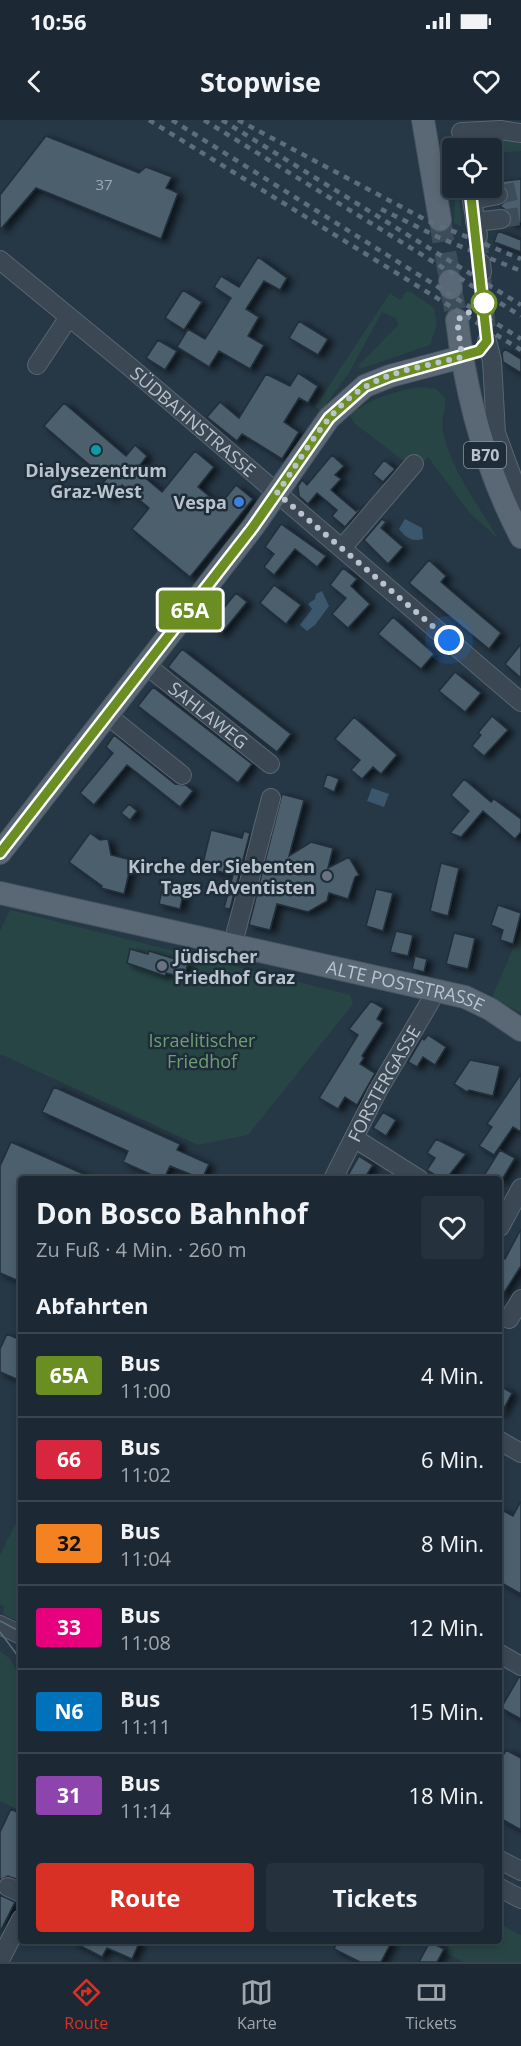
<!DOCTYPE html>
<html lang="de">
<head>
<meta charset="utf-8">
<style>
	body { margin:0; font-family:"Open Sans",sans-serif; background:#25313c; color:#f1f3f6; height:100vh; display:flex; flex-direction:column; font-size:22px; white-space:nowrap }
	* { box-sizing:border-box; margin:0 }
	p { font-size:20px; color:#a0a6ac }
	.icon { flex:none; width:33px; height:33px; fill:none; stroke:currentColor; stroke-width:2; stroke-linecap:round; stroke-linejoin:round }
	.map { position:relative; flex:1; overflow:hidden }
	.details { position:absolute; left:18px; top:1056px; width:484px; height:768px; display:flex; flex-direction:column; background:#1c2934; border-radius:6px; box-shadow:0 3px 9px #0003,0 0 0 2px #3a454f }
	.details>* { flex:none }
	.badge { padding:0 12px; border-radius:4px; font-size:21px; line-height:39px }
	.fabs { position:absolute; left:442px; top:18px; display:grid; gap:12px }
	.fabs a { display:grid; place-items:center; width:60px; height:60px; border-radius:6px; background:#1c2934; box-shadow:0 3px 9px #0003,0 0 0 2px #3a454f; font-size:30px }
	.you { position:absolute; width:30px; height:30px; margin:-15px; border:4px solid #fff; border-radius:50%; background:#1a73e8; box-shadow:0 0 0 9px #1a73e833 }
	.map>.badge { position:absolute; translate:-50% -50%; box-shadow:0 0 0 3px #fff }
	h2 { padding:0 18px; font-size:22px; line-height:54px }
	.round { display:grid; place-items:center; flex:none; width:63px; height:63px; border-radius:6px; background:#25313c }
	.overview { display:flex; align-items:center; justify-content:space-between; height:102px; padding:0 18px }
	h1 { font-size:28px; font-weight:700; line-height:45px }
	.action { display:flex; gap:12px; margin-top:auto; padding:12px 18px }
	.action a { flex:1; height:69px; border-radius:6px; background:#d93025; color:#fff; font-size:24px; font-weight:700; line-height:69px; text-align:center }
	.action a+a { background:#25313c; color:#f1f3f6 }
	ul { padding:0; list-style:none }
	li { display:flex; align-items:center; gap:18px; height:84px; padding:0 18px; border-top:2px solid #3a454f }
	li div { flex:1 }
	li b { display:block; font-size:22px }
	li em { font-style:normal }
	li .badge { min-width:66px; font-weight:700; text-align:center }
	.status { display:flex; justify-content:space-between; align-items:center; height:42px; padding:0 30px; background:#1c2934; direction:ltr }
	.status svg { height:16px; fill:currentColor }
	header { display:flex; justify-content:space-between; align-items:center; height:78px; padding:0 18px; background:#1c2934; font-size:27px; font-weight:700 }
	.tabs { display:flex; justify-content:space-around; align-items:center; height:84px; border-top:2px solid #3a454f; background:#1c2934; font-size:16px; color:#a0a6ac }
	.tabs a { display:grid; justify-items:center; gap:3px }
	.tabs .on { color:#d93025 }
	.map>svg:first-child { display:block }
	.green { fill:#284545 }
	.water { fill:#3b576e }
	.building { fill:#4c5f6d; stroke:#212f3b; stroke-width:1.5; filter:url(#shadow) }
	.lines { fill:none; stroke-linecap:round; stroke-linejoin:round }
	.minor-tunnel { stroke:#3c4c59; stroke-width:18; stroke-dasharray:18 9; stroke-linecap:butt }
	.major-tunnel { stroke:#3c4c59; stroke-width:22; stroke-dasharray:22 11; stroke-linecap:butt }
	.minor-casing { stroke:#596671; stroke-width:20 }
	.major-casing { stroke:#475460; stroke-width:24 }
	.minor { stroke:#3b4854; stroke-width:18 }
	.major { stroke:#596874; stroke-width:22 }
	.tram { stroke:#5d6d7b; stroke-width:1.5 }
	.rail { stroke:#5d6d7b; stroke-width:4.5; stroke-dasharray:6 6; stroke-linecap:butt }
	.line-casing { stroke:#fff; stroke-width:14 }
	.line { stroke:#6b8e23; stroke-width:9 }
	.walk { stroke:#b8c3cd; stroke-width:6; stroke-dasharray:0 10.8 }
	.stop-dot { fill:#fff; stroke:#6b8e23; stroke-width:3 }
	.culture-dot { fill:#0f9aa8; stroke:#1f2d39; stroke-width:2 }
	.shop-dot { fill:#3f7fe0; stroke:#1f2d39; stroke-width:2 }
	.worship-dot { fill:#6b7280; stroke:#1f2d39; stroke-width:2 }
	.labels { text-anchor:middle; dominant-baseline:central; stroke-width:5; stroke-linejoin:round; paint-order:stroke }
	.number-label { font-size:15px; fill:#9daab5 }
	.shield { fill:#1f2d39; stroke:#8a96a1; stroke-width:1.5 }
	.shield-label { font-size:16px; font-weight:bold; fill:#b8c3cd }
	.street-label { font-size:18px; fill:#b8c3cd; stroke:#1f2d39 }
	.poi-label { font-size:18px; font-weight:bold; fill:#b8c3cd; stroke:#1f2d39; text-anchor:end }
	.park-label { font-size:18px; fill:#6e9f73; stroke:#1f2d39 }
</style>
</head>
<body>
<div class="status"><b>10:56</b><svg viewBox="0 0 49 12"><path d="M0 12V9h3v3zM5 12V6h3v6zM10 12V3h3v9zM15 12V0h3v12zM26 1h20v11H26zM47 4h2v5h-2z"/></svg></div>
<header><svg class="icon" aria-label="back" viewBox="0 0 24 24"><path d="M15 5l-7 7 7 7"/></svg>Stopwise<svg class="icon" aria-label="heart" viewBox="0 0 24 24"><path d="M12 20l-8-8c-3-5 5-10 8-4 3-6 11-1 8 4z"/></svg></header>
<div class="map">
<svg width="521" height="1842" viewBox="0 0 521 1842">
	<defs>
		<filter id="shadow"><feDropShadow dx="5.5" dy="3" stdDeviation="3" flood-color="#0009"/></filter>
	</defs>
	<rect width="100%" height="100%" fill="#263745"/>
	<!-- green -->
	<path class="green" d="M487,18L521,19V31L495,33L490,28Z
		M455,68H458L462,107L454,103Z
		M406,172H411L434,188L437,204L430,225L360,249L358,246L398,205L396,198L382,192L349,253L321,291L315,287L390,173L400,180Z
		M422,267L436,269L445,278C446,289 441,300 443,311C451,352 478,383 498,419L469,392L428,337L422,344L409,345L354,303L350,295C371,278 396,270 422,267Z
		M10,790L350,875L353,884L248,1015L198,1025L0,934V811Z
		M521,810V893L492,877Z
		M21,1393V1503L3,1494L4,1486L0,1484V1435Z
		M0,1531L10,1539L21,1558V1691L0,1681Z
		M500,1804L521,1815V1842H463L447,1834L450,1821H500Z"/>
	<!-- water -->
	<path class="water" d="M405,399L422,408L423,419C412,422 406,418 399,409Z
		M322,471L329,486L315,505L307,511L300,505L312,489L308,484L315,479L316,474Z
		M372,668L389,674L384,687L367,681Z"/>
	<!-- building -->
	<path class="building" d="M46,16L139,53L146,47L172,57L166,68L178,73L161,119L36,68L0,110V75Z
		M521,59V102L511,104L510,93L500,86L508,79L509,72L506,67L496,62Z
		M498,111L521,120V132L494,122Z
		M258,137L287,158L280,170L264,161L246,189L259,197L248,216L264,225L250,249L219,231L209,247L177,227L188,209L205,219L231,178L214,167L221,156L239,167Z
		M183,170L202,182L184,210L165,198Z
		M299,201L328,219L318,235L289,218Z
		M158,220L177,231L165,250L146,238Z
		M505,229L521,239V253L503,242L502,233Z
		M298,253L318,266L308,283L299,278L284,302L299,312L282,339L242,314L237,321L207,297L220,282L239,298L266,254L290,266Z
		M64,283L126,336L135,325L147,336L136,350L162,372L195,331L214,347L198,367L220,385L236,365L253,379L190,457L132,409L149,388L122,365L111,378L99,368L106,359L44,306Z
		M332,335L344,346L335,355L341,359L331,370L356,391L365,384L345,407L332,396L337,390L317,373L308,384L299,376L298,366L302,360L307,365Z
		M384,340L395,349L383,362L373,354Z
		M382,399L386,402L381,408L403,427L388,444L364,420Z
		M281,404L326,436L317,447L295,429L274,455L264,447L274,434L265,427Z
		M429,440L446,456L441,462L501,513L489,529L409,463Z
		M343,448L357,459L351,466L370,484L348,508L332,494L346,478L330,465Z
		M274,465L301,485L286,504L260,483Z
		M236,473L247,482L221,514L210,505Z
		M393,497L434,534L421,549L378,514Z
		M521,524V558L505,544Z
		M182,529L291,614L277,632L168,547Z
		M455,552L481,573L465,592L439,571Z
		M153,567L252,644L238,663L138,586Z
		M492,596L508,610L484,636L472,626L481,615L478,613Z
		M354,597L397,635L381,654L373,647L362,659L351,650L360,640L335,619Z
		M114,615L175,664L186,665L193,671L180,687L127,645L94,685L80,673L113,633L106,627Z
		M327,654L339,659L334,672L323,667Z
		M464,659L491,682L494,679L521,699V712L515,719L483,691L461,717L450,713L469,691L451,675Z
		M282,674L304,680L289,736L311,722L333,728L328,748L349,737L359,755L355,757L348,779L329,773L327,781L308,792L277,784L270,810L249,805Z
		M129,684L137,691L130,700L121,693Z
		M211,710L242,718L244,711L250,713L230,789L224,788L233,755L202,747Z
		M90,713L100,720L108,719L111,735L132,740L124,774L101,768L102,766L69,742Z
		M441,743L459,748L448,796L430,791Z
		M164,761L185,766L180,789L159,784Z
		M376,769L393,773L383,811L366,806Z
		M498,785L521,793L513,824L500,820L503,810L491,805Z
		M396,811L413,815L408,836L390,832Z
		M454,813L475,818L468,849L446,844Z
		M130,829L148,834L149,831L188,843L184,858L166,853L165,856L127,843Z
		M415,836L427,839L424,852L412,849Z
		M371,881L383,888L377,899L383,903L362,936L364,938L360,944L375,953L357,985L345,977L338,989L319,978L358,915L349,909Z
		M428,915L446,927L435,945L423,937L417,947L408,942L422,918L424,920Z
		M470,940L500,946L493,976L469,970L467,972L454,964Z
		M521,954V1012L513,1007L494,1035L479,1026L492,1007L487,1004Z
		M54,967L180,1024L177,1030L209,1044L202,1059L170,1046L164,1059H161L123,1042L128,1031L42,992Z
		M383,992L396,1000L386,1016L373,1008Z
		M436,1019L466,1034L446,1059H441L427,1050L435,1038L427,1033Z
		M11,1022L95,1059H21V1162L0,1153V1046Z
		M500,1030L515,1038L500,1063V1059L485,1054Z
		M359,1036L373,1045L364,1059H346Z
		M521,1109V1146L500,1179V1136L505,1139Z
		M7,1214L21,1220V1261L0,1252V1229Z
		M500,1266L512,1273L500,1296Z
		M521,1381V1474L500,1462V1389L513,1396Z
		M519,1557H521V1599L501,1588Z
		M506,1630L521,1638V1710L500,1698V1634L503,1636Z
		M11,1689L21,1694V1761L8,1756L0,1760V1712Z
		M0,1775L15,1782L0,1812Z
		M71,1821H140L132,1839L107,1828L102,1837Z
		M338,1821H392L381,1842H360L334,1829Z
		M430,1822L444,1829L437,1842H419Z"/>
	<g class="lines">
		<!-- minor-tunnel -->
		<path class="minor-tunnel" d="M498,75L521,70
			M501,99L521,96
			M478,116L481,143
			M482,152L484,182
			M485,189L488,219"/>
		<!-- major-tunnel -->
		<path class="major-tunnel" d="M440,100L450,161
			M451,168L457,200"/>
		<defs>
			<g id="minor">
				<path d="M461,12L500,10L521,13"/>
				<path d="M470,68L478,116"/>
				<path d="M472,80L498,75"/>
				<path d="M475,102L501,99"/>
				<path id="s1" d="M0,140L130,247L521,582"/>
				<path d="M481,143L482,152"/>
				<path d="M484,182L485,189"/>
				<path d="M487,221L492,241L496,313L521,381"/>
				<path d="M37,245L69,197"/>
				<path d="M342,428L414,344"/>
				<path id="s2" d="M146,545L270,644"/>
				<path d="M107,595L182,655"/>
				<path d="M232,827L271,678"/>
				<path d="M354,1018L419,1059"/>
				<path id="s3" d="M333,1059L377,972L430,882L434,869"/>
				<path d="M500,1107L521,1068"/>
				<path d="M509,1199L521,1179"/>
				<path d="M500,1321L521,1333"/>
				<path d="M0,1505L21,1515"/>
				<path d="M500,1534L521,1546"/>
				<path d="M500,1740L521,1751"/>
				<path d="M8,1767L21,1773"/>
				<path d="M500,1768L521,1779"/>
				<path d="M0,1840L21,1799"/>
			</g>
			<g id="major">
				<path d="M423,0L440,100"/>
				<path d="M450,161L451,168"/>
				<path d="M457,200C466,277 485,348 521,417"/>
				<path d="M0,733L253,407L329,298L365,266L390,256L462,237"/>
				<path id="s4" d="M0,773L465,877L490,889L521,910"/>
			</g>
		</defs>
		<!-- minor casing -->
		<use href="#minor" class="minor-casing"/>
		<!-- major casing -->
		<use href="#major" class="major-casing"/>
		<!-- minor -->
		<use href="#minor" class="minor"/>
		<!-- major -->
		<use href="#major" class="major"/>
		<!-- tram -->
		<path class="tram" d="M0,1501L21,1512
			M0,1512L21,1540"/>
		<!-- rail -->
		<path class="rail" d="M149,0L521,230
			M172,0L521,219
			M204,0L521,196
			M222,0L521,185
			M238,0L426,100L521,139
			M381,89L440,118L521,151"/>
	</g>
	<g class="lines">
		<defs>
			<path id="line" d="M0,733L253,407L329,298L365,266L390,256L479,231L487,221L470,68"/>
		</defs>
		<!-- line casing -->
		<use href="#line" class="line-casing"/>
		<!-- line -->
		<use href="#line" class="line"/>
		<!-- walk -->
		<path class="walk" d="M449,520L277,373C303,337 326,290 365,267C393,250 431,245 462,237L457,200L484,183"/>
	</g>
	<!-- markers -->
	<circle class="stop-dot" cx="484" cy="183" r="12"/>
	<circle class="culture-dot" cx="96" cy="330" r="6"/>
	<circle class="shop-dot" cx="239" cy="382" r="6"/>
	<g class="worship-dot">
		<circle cx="327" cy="756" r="6"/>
		<circle cx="162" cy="846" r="6"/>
	</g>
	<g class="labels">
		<!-- number labels -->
		<g class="number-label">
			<text x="104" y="64">37</text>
		</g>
		<!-- shield labels -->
		<rect class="shield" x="464" y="322" width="42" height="26" rx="4.5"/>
		<g class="shield-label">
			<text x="485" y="335">B70</text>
		</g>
		<!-- street labels -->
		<g class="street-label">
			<text stroke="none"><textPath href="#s1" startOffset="252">SÜDBAHNSTRASSE</textPath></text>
			<text stroke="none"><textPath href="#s2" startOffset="80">SAHLAWEG</textPath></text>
			<text stroke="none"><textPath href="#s4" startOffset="416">ALTE POSTSTRASSE</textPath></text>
			<text stroke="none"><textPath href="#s3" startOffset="108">FORSTERGASSE</textPath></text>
		</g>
		<!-- poi labels -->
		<g class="poi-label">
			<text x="96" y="350" text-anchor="middle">Dialysezentrum<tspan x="96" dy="21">Graz-West</tspan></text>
			<text x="227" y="382">Vespa</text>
			<text x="315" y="746">Kirche der Siebenten<tspan x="315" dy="21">Tags Adventisten</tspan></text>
			<text x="174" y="836" text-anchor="start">Jüdischer<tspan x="174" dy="21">Friedhof Graz</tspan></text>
		</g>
		<!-- park labels -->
		<g class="park-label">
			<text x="202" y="920">Israelitischer<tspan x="202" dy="21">Friedhof</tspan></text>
		</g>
	</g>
</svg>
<div class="fabs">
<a><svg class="icon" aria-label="locate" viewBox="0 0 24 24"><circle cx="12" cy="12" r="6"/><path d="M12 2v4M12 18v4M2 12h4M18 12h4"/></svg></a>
</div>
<div class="you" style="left:449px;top:520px"></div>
<b class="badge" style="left:190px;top:490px;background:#6b8e23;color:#fff">65A</b>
<section class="details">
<div class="overview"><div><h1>Don Bosco Bahnhof</h1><p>Zu Fuß · 4 Min. · 260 m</p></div><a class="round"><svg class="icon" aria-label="heart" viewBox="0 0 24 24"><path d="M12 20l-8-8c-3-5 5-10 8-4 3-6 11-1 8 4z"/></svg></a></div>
<h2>Abfahrten</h2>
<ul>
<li><span class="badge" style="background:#6b8e23;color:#fff">65A</span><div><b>Bus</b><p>11:00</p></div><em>4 Min.</em></li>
<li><span class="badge" style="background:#d7263d;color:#fff">66</span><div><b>Bus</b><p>11:02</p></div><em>6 Min.</em></li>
<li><span class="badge" style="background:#f58220;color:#111">32</span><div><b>Bus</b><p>11:04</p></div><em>8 Min.</em></li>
<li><span class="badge" style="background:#e6007e;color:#fff">33</span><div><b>Bus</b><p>11:08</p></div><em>12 Min.</em></li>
<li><span class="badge" style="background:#0072bc;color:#fff">N6</span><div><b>Bus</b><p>11:11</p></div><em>15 Min.</em></li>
<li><span class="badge" style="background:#8e44ad;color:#fff">31</span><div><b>Bus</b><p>11:14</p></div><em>18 Min.</em></li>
</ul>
<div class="action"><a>Route</a><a>Tickets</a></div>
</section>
</div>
<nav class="tabs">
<a class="on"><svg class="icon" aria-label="directions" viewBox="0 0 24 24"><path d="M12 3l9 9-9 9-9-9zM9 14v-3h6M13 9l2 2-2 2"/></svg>Route</a>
<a><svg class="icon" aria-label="map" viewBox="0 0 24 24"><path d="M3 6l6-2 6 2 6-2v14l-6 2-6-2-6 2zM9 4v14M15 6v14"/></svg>Karte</a>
<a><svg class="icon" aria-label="tickets" viewBox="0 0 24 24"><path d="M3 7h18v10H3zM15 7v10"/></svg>Tickets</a>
</nav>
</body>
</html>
